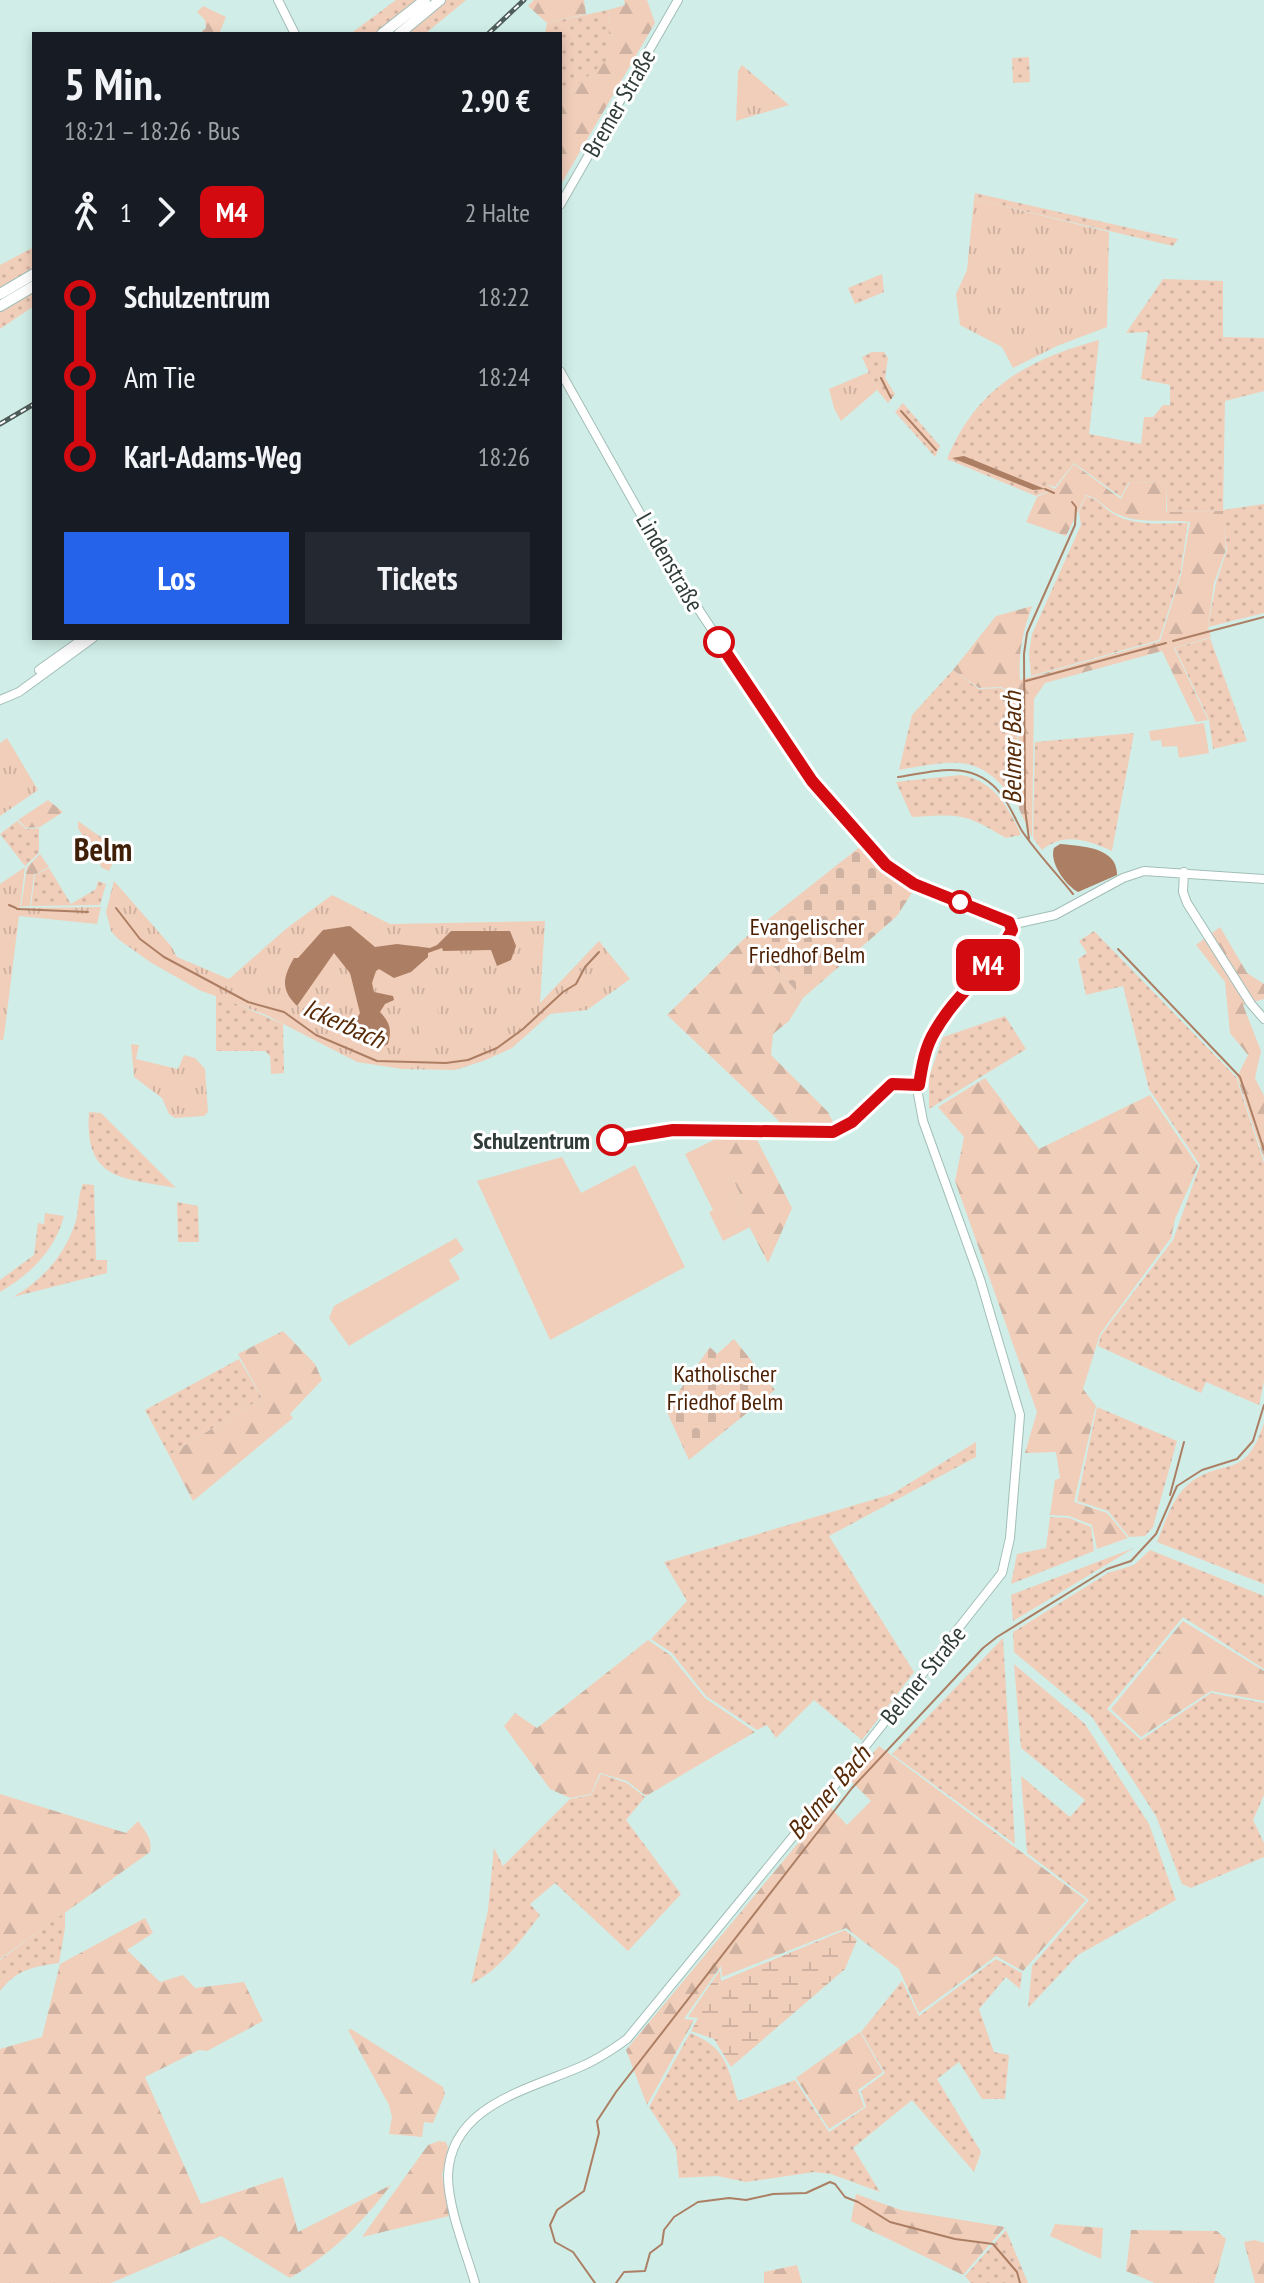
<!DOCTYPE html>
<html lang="de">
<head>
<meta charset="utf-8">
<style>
	body { margin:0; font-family:"PT Sans Narrow",sans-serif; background:#242831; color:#f1f3f6; height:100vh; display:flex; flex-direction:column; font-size:30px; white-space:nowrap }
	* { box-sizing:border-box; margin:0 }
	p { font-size:26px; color:#9ea1a6 }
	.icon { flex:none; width:44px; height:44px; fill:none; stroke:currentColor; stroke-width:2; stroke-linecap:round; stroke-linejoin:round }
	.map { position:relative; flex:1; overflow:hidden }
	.side { position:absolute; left:32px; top:32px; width:530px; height:608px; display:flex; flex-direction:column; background:#171b24; border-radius:0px; box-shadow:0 4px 12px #0003 }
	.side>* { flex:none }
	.badge { padding:0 16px; border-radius:12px; font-size:28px; line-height:52px }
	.map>.badge { position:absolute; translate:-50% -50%; box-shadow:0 0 0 4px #fff }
	.legs { display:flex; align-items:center; gap:12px; height:88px; padding:0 32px; font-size:26px }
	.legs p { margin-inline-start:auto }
	.overview { display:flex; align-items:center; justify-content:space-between; height:136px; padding:0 32px }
	h1 { font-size:44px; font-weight:700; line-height:60px }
	.action { display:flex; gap:16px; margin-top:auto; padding:16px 32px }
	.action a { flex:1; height:92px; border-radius:0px; background:#2563eb; color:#fff; font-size:32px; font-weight:700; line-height:92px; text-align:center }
	.action a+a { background:#242831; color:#f1f3f6 }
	ul { padding:0 32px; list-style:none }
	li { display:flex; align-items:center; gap:28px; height:80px; font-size:30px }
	li i { display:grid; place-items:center; width:12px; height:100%; margin:0 10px; background:currentColor }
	li i::after { content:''; width:20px; height:20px; margin:-10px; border:6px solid; border-radius:50%; background:#171b24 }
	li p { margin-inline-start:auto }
	li:first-child i { background:linear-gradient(#0000 50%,currentColor 0) }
	li:last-child i { background:linear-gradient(currentColor 50%,#0000 0) }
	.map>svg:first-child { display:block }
	.grass { fill:url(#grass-dots) }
	.forest { fill:url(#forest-firs) }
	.wetland { fill:url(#wetland-marsh) }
	.cemetery { fill:url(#cemetery-stones) }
	.park { fill:url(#park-tufts) }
	.garden { fill:#f1ceba }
	.water { fill:#ac7e63 }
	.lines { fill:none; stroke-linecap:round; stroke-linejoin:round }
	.stream { stroke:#ac7e63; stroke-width:2 }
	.secondary-casing { stroke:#a1beb7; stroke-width:10 }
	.highway-casing { stroke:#a1beb7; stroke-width:12 }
	.secondary { stroke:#fff; stroke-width:8 }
	.highway { stroke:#fff; stroke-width:10 }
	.rail-casing { stroke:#4e5e5a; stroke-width:5 }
	.rail { stroke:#fff; stroke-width:2; stroke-dasharray:6; stroke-linecap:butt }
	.line-1-casing { stroke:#fff; stroke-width:18 }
	.line-1 { stroke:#d40a11; stroke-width:12 }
	.stop-1-dot { fill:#fff; stroke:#d40a11; stroke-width:4 }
	.labels { text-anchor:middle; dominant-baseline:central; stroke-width:6; stroke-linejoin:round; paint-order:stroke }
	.street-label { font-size:24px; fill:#303c39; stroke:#fff }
	.park-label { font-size:24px; fill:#4a1e00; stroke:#fff }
	.stop-label { font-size:24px; font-weight:bold; fill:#303c39; stroke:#fff; text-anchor:end }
	.water-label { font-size:26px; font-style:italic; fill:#572a08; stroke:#fff }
	.district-label { font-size:32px; font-weight:bold; fill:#401f09; stroke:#fff }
</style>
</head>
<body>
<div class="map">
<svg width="1264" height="2283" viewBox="0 0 1264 2283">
	<defs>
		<pattern id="grass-dots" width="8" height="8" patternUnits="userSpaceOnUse" patternTransform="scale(2)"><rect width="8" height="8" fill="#f1ceba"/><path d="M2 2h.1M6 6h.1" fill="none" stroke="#cfb2a1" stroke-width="1.8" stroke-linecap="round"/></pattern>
		<pattern id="forest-firs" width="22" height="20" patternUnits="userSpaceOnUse" patternTransform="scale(2)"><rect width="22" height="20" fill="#f1ceba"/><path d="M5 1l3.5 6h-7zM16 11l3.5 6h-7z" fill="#cfb2a1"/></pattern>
		<pattern id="wetland-marsh" width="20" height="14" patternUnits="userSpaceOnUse" patternTransform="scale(2)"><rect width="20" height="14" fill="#f1ceba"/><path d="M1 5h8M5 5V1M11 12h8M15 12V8" fill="none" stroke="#cfb2a1"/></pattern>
		<pattern id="cemetery-stones" width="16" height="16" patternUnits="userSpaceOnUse" patternTransform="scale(2)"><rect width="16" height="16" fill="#f1ceba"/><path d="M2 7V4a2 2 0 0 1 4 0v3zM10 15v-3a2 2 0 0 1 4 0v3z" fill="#cfb2a1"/></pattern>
		<pattern id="park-tufts" width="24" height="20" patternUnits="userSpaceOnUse" patternTransform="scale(2)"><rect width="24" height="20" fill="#f1ceba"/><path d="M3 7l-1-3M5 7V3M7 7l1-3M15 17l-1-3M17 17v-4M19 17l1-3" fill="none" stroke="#cfb2a1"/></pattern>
	</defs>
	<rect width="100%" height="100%" fill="#d0eee7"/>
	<!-- grass -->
	<path class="grass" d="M396,0H466L425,34H350Z
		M608,10L611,58L560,99V34H545L547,23Z
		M1029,57L1030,82L1013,83L1012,58Z
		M975,193L1178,239L1173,246L974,199Z
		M34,247V306L0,329V265Z
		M882,274L884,292L855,304L848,288Z
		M1163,279L1223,281V337L1264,338V391L1225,401L1223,510L1264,504V613L1208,627L1216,583L1227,550L1222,511L1167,512L1166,483L1129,482L1121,497L1074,463L1055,487L1046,484L1055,489L1036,496L947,459C977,387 1027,360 1099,340L1089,434L1141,444L1144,417H1153L1163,405H1170V385L1141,379L1148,332L1126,333Z
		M872,352H884L888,358L885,378L895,394L888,403L877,390L862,357Z
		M903,403L940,446L935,457L895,412Z
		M1086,496C1104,502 1100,505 1112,513C1133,527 1165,523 1188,523L1180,575L1159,640L1031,676L1029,653L1032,634L1081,525L1079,511Z
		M1210,638L1247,741L1213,749L1209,720L1175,648Z
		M953,670L979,689L1001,688L1017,697L1018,807C983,752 956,760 899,770L912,715Z
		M1134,733L1112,851C1088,840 1064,832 1042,850L1033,838L1035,742Z
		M960,775C993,780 1008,806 1021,835L1006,838C964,813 961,814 912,817L896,782Z
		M17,821L26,829L39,828V853L25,866L0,834Z
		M78,821L112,845L115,858L109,871L102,868L78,828Z
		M49,868L71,904L96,889L98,881L106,884L100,905L31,906L35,875Z
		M1094,931L1236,1077L1264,1163V1381L1259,1405L1206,1382L1201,1393L1098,1346L1101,1335L1173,1240L1200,1165L1149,1089L1123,986L1086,995L1078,959L1087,953L1079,941Z
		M216,995L283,1024L284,1073L271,1074L270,1056L265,1051H216Z
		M1005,1016L1026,1049L929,1109V1077L943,1037Z
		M89,1112L101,1113L176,1188C121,1178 84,1180 89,1112Z
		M83,1184L94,1185L96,1260H107V1273L13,1297C43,1280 66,1254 76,1220C79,1208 78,1194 83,1184Z
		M177,1202L198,1206L199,1242H178Z
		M45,1213L64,1216C55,1250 30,1275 0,1292V1280L34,1255L38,1223L44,1224Z
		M239,1359L262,1398L169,1455L145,1410Z
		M1097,1407L1177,1441L1153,1527L1145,1536L1129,1537L1108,1511L1077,1501Z
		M1264,1423V1584L1157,1542C1165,1523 1173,1495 1191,1482C1226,1457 1245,1481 1264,1423Z
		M976,1442V1457L829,1536L914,1672L862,1740L814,1700L776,1738L767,1725L757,1730L706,1696L672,1653L651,1639L687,1601L664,1562L892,1494Z
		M1050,1517L1069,1518L1091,1527L1094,1551L1011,1584L1017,1554L1046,1548Z
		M1134,1548L1013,1621L1011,1595Z
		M1150,1550L1264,1596V1669L1183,1617L1107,1709L1141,1740L1211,1693L1264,1703V1795L1253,1820L1264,1843V1857L1191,1888L1182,1884L1156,1816L1092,1717L1014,1652L1013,1632L1108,1573L1134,1565Z
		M1003,1638L1015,1844L892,1754Z
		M1014,1664L1085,1724L1149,1824L1176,1900L1078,1955L1028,2008L1032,1966L1089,1900L1027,1853L1021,1776L1070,1817L1085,1800L1021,1748Z
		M601,1774L627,1783L645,1797L626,1820L681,1894L628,1951L555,1883L530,1904L540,1915C520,1941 501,1969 471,1984L488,1910L494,1848L503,1866L570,1799L591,1795Z
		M65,1912V1928L59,1963C33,1967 17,1969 0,1991V1960Z
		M996,1959L1022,1973L1020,1989L1006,1977L979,2009L994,2052L1009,2055L1005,2099H982L959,2062L937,2079L981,2152L974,2172L912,2100L853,2148L880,2192L831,2174L814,2172L746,2182L717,2176L679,2178L676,2148L649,2107L690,2033C727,2048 727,2066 738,2101L795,2080L829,2132L866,2107L861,2091L885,2073L861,2032L902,1981L919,2016Z
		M1006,2230L1028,2283H971L965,2276Z"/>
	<!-- forest -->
	<path class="forest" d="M534,0H584L586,14L547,23L528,6Z
		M624,0H647L655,23L560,186V99L610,58L608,10L625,5Z
		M203,6L226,17L219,34H199L206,28L205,20L197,12Z
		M1074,464L1121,499L1130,482L1166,483V512L1223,511L1226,550L1214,583L1208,627L1211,637L1174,648L1208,720L1196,722L1162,651L1045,683L1034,699L1032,837L1019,809L1018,696L1001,687L979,688L953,670L996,616L1032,606C1023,631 1018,653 1020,680L1160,641L1181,575L1190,522C1165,519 1136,525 1113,512C1102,505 1100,499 1086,495L1066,536L1026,522L1037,497L1055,489Z
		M48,800L63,812L40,827L26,828L18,820Z
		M40,854L49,867L34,875L30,906L21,907L27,867Z
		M1220,927L1247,973L1264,984V999L1243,1005L1261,1051L1255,1078L1264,1096V1159L1237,1077L1248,1055L1230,1033L1225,982L1196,945Z
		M746,937L803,998L789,1021L773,1034L771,1055L828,1112L835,1126L822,1129L782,1127L777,1119L667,1015Z
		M985,1078L1039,1149L1150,1095L1198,1166L1175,1219L1171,1238L1100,1334L1083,1389L1096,1406L1074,1502L1107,1513L1128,1538L1097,1549L1092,1525L1069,1516L1050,1515L1055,1480L1060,1478L1056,1452L1025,1453L1037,1412L955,1181L964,1137L938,1107Z
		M710,1134L755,1136L792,1208L768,1263L735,1199L741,1196Z
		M283,1331L315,1364L322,1380L290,1414L293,1418L193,1501L169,1455L262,1398L238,1354Z
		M1183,1621L1264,1671V1701L1211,1691L1141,1737L1111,1709Z
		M648,1640L670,1655L705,1698L755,1732L646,1796L627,1781L600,1773L591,1794L570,1798L550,1789L504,1726L515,1713L537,1728Z
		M879,1746L1086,1900L1023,1971L996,1956L919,2013L899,1969L846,1928L722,1977L721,1966L684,2019L694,2020L647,2105L626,2050L829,1806L847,1825L871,1801L850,1780Z
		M0,1794L126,1833L138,1821C145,1831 153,1839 150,1852L0,1959Z
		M145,1918L153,1933L127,1950L160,1982L183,1975L195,1988L244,1982L263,2021L207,2051L199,2050L145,2077L201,2204L283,2177L298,2232L391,2185C359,2226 335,2251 290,2278L221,2236L111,2283H0V2049L42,2037L60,1964Z
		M351,2029L443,2087L445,2094L433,2123L424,2122L422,2137L389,2134L392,2117L389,2105L348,2030Z
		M860,2032L883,2072L858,2090L864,2107L829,2129L796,2078Z
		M439,2141L446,2142L448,2148L442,2175L449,2216L362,2237L428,2145Z
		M856,2194L901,2210L1005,2227L963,2275L851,2221Z
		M1055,2224L1103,2228L1101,2259L1050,2236Z
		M1131,2230L1217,2231L1226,2239L1214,2283H1155L1126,2271Z
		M1255,2240L1264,2243V2283H1255L1244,2242Z
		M797,2265L802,2283H764V2272Z"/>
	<!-- wetland -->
	<path class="wetland" d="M845,1930L857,1940L845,1969L731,2067L714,2039L691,2031L698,2018L688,2017L720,1970L721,1981Z"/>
	<!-- cemetery -->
	<path class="cemetery" d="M861,846L890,874L915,888L897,916L803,998L746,937Z
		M734,1339L775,1390L689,1460L666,1410L710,1347L717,1354Z"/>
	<!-- park -->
	<path class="park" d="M742,65L789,105L736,121L738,71Z
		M974,199L1109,232L1107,327L1057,346L1013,368L1002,347L960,325L956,294L967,270Z
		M869,372L877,390L841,421L834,408L829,389Z
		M7,738L38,790L0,816V743Z
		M25,867L20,908L101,907L97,924L19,916L4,1036L3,1040H0V884Z
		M114,881L171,946L177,957L229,979L287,928L332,895L390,924L545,921L540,1003L599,941L630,979L587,1010L550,1014L512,1048L483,1061L455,1070L402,1069L357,1062L266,1015L199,990L150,962L118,939L111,931L106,912Z
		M131,1044L139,1045L136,1059L178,1069L184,1055L195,1058L205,1069L208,1112L204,1116L175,1118L169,1114L162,1098L134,1077Z"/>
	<!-- garden -->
	<path class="garden" d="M1204,723L1209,753L1179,758L1177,746L1162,747L1161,740L1151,741L1149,731Z
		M437,1007L442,1039L421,1043L416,1011Z
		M714,1140L741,1196L735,1199L750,1227L723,1241L709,1212L713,1210L685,1154Z
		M562,1157L581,1193L635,1165L685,1267L550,1340L477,1181Z
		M456,1238L464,1250L449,1260L460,1279L349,1346L329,1318L334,1306Z"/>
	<!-- water -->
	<path class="water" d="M964,456L1045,489L1033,490L952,458Z
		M1060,844C1081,846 1118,847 1117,875L1078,892C1065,885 1049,862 1054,848Z
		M350,926L375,947L397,944L430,948L437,945L451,931H510L516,946L511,960L497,966L491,950L443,951L442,948L428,953V957L411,972L394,978L379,969L376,971L372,983L374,992L393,996L394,1000L385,1004L380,1012C390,1023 392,1029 388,1044L384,1046L346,1030L348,1022L356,1020L360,1013L350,973L334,953L297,1006C280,989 283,977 294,958H298L323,930Z"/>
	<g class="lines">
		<!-- stream -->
		<path class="stream" d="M881,378L891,398
			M901,411L936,450
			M1045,489L1054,493
			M1173,641L1264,617
			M1026,681L1166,643
			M898,777C936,771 973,759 1001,794C1010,805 1015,819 1022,831C1037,853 1056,873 1073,894
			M1029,839L1025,809L1024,654L1027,633L1075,525L1076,507L1072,502
			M9,905L16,908
			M116,908L140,939L164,957L248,1002L284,1012L316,1035L377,1061L446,1063L468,1060L497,1048L523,1029L563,992L576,984L585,967L599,952
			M17,909L88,912
			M1118,949L1240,1077L1264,1150
			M1170,1495L1184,1442
			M595,2283L573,2252L555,2242L550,2225L557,2210L584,2191L599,2133L597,2121L616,2092L852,1788L983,1648L997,1637L1107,1569L1131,1561L1156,1534L1177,1486L1202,1470L1237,1459L1253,1441L1264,1405
			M616,2283L624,2272L645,2271L650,2253L662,2244L664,2230L674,2217L698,2202L729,2198L746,2200L773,2194L806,2193L830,2182L835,2184L845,2197L858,2202L890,2222L955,2239L993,2244L1017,2272L1020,2283"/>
		<defs>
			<path id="secondary" d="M278,0L295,34
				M560,205L678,0
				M560,371L668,563L812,781L865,843L898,875L1009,922
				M39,670L84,638
				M0,700L19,692L93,638
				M1184,872L1183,892L1187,903L1251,1004L1264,1019
				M1019,923L1055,915L1123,878L1144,871L1264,879
				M475,2283C466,2252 448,2208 448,2176C450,2106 527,2090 580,2067C597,2060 612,2050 627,2039L823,1800L1002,1573L1010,1538L1020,1415L980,1279L923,1121L918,1094L923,1058L935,1031L991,962L1012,930"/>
			<path id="highway" d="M382,34L425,0
				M399,34L440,0
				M0,294L34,274
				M0,306L34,286"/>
		</defs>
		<!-- secondary casing -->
		<use href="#secondary" class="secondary-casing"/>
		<!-- highway casing -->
		<use href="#highway" class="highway-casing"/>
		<!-- secondary -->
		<use href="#secondary" class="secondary"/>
		<!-- highway -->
		<use href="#highway" class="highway"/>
		<defs>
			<path id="rail" d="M488,34L524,0
				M0,424L34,404"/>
		</defs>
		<!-- rail casing -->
		<use href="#rail" class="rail-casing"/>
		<!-- rail -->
		<use href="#rail" class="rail"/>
	</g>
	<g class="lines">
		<defs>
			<path id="line-1" d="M612,1140L673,1130L833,1132L852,1122L892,1084L919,1085C922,1066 925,1047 935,1031C956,994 992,968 1012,930L1009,922L914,884L886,865L812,781L719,642"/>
		</defs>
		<!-- line-1 casing -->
		<use href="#line-1" class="line-1-casing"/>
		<!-- line-1 -->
		<use href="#line-1" class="line-1"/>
	</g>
	<!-- markers -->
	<g class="stop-1-dot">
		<circle cx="719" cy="642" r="14"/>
		<circle cx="960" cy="902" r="10"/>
		<circle cx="612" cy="1140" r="14"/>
	</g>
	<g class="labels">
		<!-- street labels -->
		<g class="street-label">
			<text transform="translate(619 103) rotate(-60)">Bremer Straße</text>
			<text transform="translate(670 562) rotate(60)">Lindenstraße</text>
			<text transform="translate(923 1675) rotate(-51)">Belmer Straße</text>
		</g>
		<!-- park labels -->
		<g class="park-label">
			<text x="807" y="926">Evangelischer<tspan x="807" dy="28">Friedhof Belm</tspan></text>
			<text x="725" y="1373">Katholischer<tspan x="725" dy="28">Friedhof Belm</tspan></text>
		</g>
		<!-- stop labels -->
		<g class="stop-label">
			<text x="590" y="1140">Schulzentrum</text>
		</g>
		<!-- water labels -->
		<g class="water-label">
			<text transform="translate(1011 748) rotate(-90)">Belmer Bach</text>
			<text transform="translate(344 1023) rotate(24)">Ickerbach</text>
			<text transform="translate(828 1792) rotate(-50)">Belmer Bach</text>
		</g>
		<!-- district labels -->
		<g class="district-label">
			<text x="103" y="849">Belm</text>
		</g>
	</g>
</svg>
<b class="badge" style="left:988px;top:965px;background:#d40a11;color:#fff">M4</b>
<section class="side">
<div class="overview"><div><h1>5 Min.</h1><p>18:21 – 18:26 · Bus</p></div><b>2.90 €</b></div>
<div class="legs"><svg class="icon" aria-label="walk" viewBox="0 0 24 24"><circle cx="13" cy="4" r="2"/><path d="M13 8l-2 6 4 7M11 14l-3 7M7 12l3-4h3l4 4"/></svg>1<svg class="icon" aria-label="forward" viewBox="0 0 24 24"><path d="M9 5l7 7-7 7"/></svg><b class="badge" style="background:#d40a11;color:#fff">M4</b><p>2 Halte</p></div>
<ul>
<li><i style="color:#d40a11"></i><b>Schulzentrum</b><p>18:22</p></li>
<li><i style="color:#d40a11"></i><span>Am Tie</span><p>18:24</p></li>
<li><i style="color:#d40a11"></i><b>Karl-Adams-Weg</b><p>18:26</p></li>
</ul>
<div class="action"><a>Los</a><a>Tickets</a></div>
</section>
</div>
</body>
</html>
